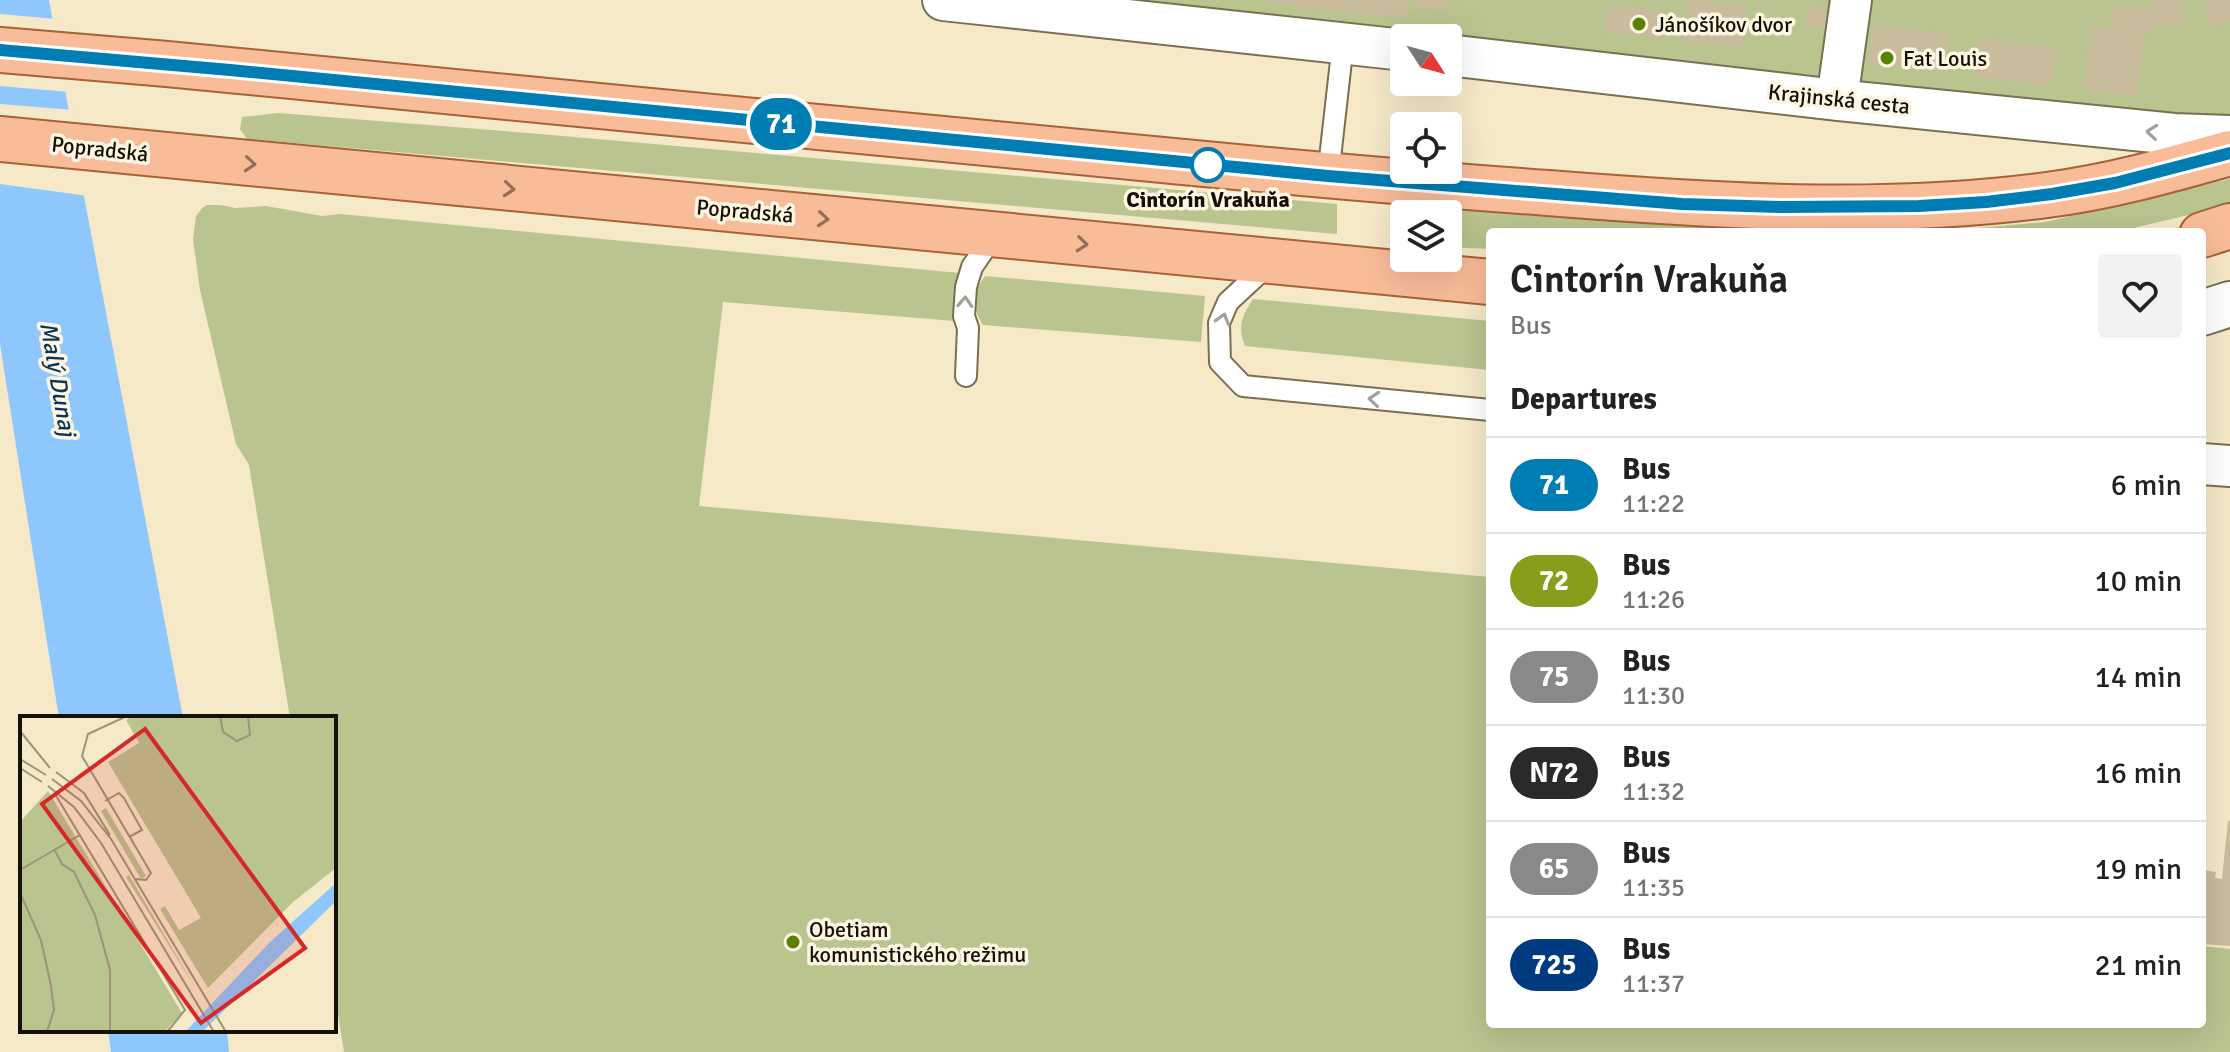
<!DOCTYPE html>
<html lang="en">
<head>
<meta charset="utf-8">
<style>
	body { margin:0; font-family:Signika,sans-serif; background:#f2f2f2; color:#222; height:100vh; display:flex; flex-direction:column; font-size:30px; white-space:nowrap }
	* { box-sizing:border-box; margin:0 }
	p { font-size:26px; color:#767676 }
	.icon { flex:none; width:44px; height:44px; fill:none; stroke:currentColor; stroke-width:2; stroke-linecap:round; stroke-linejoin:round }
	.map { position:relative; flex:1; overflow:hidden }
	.details { position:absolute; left:1486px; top:228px; width:720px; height:800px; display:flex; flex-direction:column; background:#fff; border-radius:8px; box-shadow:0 8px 32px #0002 }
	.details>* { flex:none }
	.badge { padding:0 16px; border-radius:26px; font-size:28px; line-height:52px }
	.needle { width:52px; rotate:126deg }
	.buttons { position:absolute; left:1390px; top:24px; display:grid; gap:16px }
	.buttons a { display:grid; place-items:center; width:72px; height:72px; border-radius:8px; background:#fff; box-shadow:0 8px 32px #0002; font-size:40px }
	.map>.badge { position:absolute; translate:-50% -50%; box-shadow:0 0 0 4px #fff }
	h2 { padding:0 24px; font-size:30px; line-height:72px }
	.round { display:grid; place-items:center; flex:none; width:84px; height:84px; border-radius:8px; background:#f2f2f2 }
	.overview { display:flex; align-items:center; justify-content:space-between; height:136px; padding:0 24px }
	h1 { font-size:38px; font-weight:600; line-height:60px }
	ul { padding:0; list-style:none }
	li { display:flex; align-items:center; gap:24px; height:96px; padding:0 24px; border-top:2px solid #e0e0e0 }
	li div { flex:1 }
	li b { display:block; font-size:30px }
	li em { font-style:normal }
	li .badge { min-width:88px; font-weight:700; text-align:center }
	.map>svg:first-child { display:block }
	.green { fill:#b9c48f }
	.water { fill:#8dc7fe }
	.pier { fill:#f5e9c8 }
	.building { fill:#c8bc9c }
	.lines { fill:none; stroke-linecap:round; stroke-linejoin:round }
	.service-casing { stroke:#7a6f51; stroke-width:24 }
	.minor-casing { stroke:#7a6f51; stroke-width:44 }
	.tertiary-casing { stroke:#7a6f51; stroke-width:48 }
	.primary-casing { stroke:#a66339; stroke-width:48 }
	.service { stroke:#fff; stroke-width:20 }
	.minor { stroke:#fff; stroke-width:40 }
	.tertiary { stroke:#fff; stroke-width:44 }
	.primary { stroke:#f8bc99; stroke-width:44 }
	.oneway { stroke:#a2a09b }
	.oneway2 { stroke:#926f57 }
	.line-casing { stroke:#fff; stroke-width:18 }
	.line { stroke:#007db3; stroke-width:12 }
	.poi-dot { fill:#5a8102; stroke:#fef6e2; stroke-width:3 }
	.stop-dot { fill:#fff; stroke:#007db3; stroke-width:4 }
	.labels { text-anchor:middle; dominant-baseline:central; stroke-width:7; stroke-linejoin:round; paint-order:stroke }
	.poi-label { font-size:22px; fill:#161106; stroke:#fef6e2; text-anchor:start }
	.street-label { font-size:22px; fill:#161106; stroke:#fef6e2 }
	.stop-label { font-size:22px; font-weight:bold; fill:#161106; stroke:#fef6e2 }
	.water-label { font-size:24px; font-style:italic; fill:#093558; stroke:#fef6e2 }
	.inset-road { fill:none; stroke:#9c937a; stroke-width:2 }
	.view { fill:#d62828; fill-opacity:0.15; stroke:#d62828; stroke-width:4 }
	.inset-edge { fill:none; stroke:#161106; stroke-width:4 }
</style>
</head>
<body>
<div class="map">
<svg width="2230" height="1052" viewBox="0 0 2230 1052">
	<rect width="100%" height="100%" fill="#f5e9c8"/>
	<!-- green -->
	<path class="green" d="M1058,0H2230V115L2180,121L1448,38H1404Z
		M278,113L540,134L1337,204V234L247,139L240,129L242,117Z
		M2230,179V205L2117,232H1933L2045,222Z
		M1411,202L1766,232H1490V249L1448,247V214H1410Z
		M207,205H221L235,208L266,206L322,216L340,214L959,273L954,307L955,321L723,302L699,506L1490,577V1024H2202V946L2230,949V1052H344L334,989V718H290L249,465L236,444L200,290L193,239L196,216L202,208Z
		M985,276L1205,296L1201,342L983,325C971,304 972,296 985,276Z
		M1253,299L1490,321V370L1245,346C1237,326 1242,316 1253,299Z"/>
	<!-- water -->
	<path class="water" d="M0,0H49L86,207L183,718H59L0,344Z
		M108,1030H227L229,1052H111Z"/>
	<!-- pier -->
	<path class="pier" d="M0,14L57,19L69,92L0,86Z
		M0,104L73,110L88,196L0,184Z"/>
	<!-- building -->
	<path class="building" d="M1265,0H1408L1406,19L1264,2Z
		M1414,0H1447L1446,11L1415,6Z
		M1688,0L1747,4L1742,47L1683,41Z
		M2151,0H2180L2187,23L2151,24V33L2144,32L2138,96L2084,90L2091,26L2112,29L2114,22H2111V8H2151Z
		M2203,0H2230V20L2212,26Z
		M1607,5L1668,12L1665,39L1604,32Z
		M1807,6L1826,9L1825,27L1805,25Z
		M1874,24L1948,34L1945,72L1869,63Z
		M1979,38L2056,48L2051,86L1974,76Z
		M2228,821H2230V946L2202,944V870L2216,872L2215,878L2222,879Z"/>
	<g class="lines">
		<defs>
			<path id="service" d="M1328,176L1343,43
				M1269,264L1228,302L1219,323L1220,362L1243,386L1490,410
				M966,376L968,328L964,316L966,287L972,267L994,235"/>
			<path id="minor" d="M943,0L1404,50
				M1448,55L1837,100L2174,134L2230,136
				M1837,100L1851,0
				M2202,464L2230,466"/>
			<path id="tertiary" d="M2202,313L2230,304"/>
			<path id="primary" d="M0,50L167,64C502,97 838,129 1173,161C1298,173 1423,184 1548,193C1713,206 1882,217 2047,195C2109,187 2170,170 2230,153
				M0,139L1490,282
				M2202,235L2230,226"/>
		</defs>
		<!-- service casing -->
		<use href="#service" class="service-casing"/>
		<!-- minor casing -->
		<use href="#minor" class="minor-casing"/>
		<!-- tertiary casing -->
		<use href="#tertiary" class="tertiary-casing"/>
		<!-- primary casing -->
		<use href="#primary" class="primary-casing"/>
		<!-- service -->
		<use href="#service" class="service"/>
		<!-- minor -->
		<use href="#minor" class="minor"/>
		<!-- tertiary -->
		<use href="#tertiary" class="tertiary"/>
		<!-- primary -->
		<use href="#primary" class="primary"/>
	</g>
	<!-- one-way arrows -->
	<defs><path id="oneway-chevron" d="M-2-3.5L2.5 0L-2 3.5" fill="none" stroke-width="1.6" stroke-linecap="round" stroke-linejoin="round" transform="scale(2)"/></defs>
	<g class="oneway">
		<use href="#oneway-chevron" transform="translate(2152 132) rotate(-174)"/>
		<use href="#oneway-chevron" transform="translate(965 302) rotate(-87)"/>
		<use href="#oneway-chevron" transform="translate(1223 319) rotate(-74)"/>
		<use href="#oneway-chevron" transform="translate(1374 399) rotate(-175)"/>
	</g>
	<g class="oneway2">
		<use href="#oneway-chevron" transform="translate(250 164) rotate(5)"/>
		<use href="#oneway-chevron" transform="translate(509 189) rotate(5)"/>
		<use href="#oneway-chevron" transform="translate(823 219) rotate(5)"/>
		<use href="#oneway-chevron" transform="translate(1082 244) rotate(6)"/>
	</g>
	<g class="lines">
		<defs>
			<path id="line" d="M0,50L230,70L1328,176L1682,204L1781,207L1919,206L1986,202L2052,194L2115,183L2230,153"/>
		</defs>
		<!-- line casing -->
		<use href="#line" class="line-casing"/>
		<!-- line -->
		<use href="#line" class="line"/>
	</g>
	<!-- markers -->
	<g class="poi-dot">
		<circle cx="1639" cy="24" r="8"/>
		<circle cx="1887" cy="58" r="8"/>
		<circle cx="793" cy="942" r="8"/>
	</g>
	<circle class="stop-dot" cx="1208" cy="165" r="16"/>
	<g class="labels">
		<!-- poi labels -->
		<g class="poi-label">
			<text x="1655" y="24">Jánošíkov dvor</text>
			<text x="1903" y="58">Fat Louis</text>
			<text x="809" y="929">Obetiam<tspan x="809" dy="25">komunistického režimu</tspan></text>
		</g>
		<!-- street labels -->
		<g class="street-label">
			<text transform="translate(1839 99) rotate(6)">Krajinská cesta</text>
			<text transform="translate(100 149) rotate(6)">Popradská</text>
			<text transform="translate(745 211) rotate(5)">Popradská</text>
		</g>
		<!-- stop labels -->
		<g class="stop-label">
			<text x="1208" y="199">Cintorín Vrakuňa</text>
		</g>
		<!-- water labels -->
		<g class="water-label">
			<text transform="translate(58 379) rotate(80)">Malý Dunaj</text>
		</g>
	</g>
	<!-- overview -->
	<g transform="translate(20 716)">
		<rect width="316" height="316" fill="#f5e9c8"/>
		<path d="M113,0H316V152L273,186L188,272L140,193L145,190L159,214L181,202L88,46L119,27L106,4ZM28,75L162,297L144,316H0V106ZM86,92L126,160L121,163L81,95ZM109,159L177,274L106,161Z" fill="#b9c48f"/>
		<path d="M316,167V185L182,316H165L250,226Z" fill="#8dc7fe"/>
		<path class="inset-road" d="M107,0L68,18L62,40L131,157L126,164L116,163M200,0L203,16L217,25L230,19L228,0M0,15L30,52M0,43L26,59M0,52L22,66M36,56L64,77L90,119M32,63L61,85L91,123L206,316M28,70L54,91L81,127L194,316M35,78L165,294L147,316M85,85L99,77L104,82L122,114L109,121M34,133L42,148L54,156L75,199L90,254V316M0,154L60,119M0,177L21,224L31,270L34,294L27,316"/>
		<path class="view" d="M125,13L285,232L181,307L22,88Z"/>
		<rect width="316" height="316" class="inset-edge"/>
	</g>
</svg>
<div class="buttons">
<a><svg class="needle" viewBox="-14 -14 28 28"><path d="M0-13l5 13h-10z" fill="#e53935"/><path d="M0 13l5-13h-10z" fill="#767676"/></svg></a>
<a><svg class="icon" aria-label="locate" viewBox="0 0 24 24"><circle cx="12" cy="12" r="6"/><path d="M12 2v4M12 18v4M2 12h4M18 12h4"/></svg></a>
<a><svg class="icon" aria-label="layers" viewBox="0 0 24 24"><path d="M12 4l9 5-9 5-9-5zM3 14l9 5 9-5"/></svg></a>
</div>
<b class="badge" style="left:781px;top:124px;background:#007db3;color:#fff">71</b>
<section class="details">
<div class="overview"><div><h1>Cintorín Vrakuňa</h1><p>Bus</p></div><a class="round"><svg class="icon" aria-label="heart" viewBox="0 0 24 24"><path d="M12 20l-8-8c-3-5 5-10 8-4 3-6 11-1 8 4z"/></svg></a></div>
<h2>Departures</h2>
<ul>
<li><span class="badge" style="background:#007db3;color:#fff">71</span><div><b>Bus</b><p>11:22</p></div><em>6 min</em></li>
<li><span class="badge" style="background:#899d1b;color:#fff">72</span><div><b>Bus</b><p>11:26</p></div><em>10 min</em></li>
<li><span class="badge" style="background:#898989;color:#fff">75</span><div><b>Bus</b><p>11:30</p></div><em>14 min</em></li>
<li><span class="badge" style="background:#2b2a29;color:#fff">N72</span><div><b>Bus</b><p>11:32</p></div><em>16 min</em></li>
<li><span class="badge" style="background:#898989;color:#fff">65</span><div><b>Bus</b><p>11:35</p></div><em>19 min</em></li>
<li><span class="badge" style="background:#003b80;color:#fff">725</span><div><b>Bus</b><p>11:37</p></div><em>21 min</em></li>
</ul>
</section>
</div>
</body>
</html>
